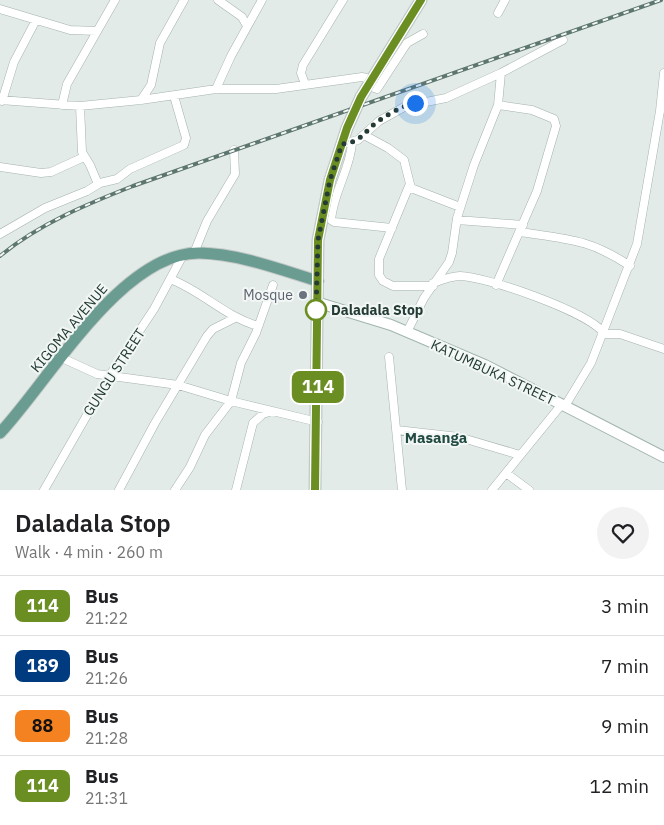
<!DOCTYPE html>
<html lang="en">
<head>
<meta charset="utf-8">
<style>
	body { margin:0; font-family:"IBM Plex Sans",sans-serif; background:#f2f2f2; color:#202124; height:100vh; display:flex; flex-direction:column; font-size:19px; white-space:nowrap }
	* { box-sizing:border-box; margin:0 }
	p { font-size:16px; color:#757577 }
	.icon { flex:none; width:28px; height:28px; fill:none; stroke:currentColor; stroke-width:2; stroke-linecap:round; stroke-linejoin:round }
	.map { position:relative; height:490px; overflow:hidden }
	.drawer { display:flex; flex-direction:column; background:#fff; flex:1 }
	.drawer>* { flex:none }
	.badge { padding:0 10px; border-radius:8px; font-size:18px; line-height:32px }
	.you { position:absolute; width:25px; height:25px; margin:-12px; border:4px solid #fff; border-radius:50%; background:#1a73e8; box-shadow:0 0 0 8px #1a73e833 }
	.map>.badge { position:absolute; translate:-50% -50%; box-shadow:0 0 0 2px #fff }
	.round { display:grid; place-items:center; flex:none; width:52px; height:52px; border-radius:26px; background:#f2f2f2 }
	.summary { display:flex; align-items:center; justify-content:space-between; height:85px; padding:0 15px }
	h1 { font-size:24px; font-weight:600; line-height:38px }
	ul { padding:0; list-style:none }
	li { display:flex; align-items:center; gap:15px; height:60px; padding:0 15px; border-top:1px solid #e0e0e0 }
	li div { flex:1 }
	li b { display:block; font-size:19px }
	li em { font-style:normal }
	li .badge { min-width:55px; font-weight:700; text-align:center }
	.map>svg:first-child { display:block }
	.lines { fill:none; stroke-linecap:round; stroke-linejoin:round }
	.minor-casing { stroke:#a5b2ae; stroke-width:9 }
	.secondary-casing { stroke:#a1b5af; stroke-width:12 }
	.primary-casing { stroke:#c1c8c6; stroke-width:13 }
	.minor { stroke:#fff; stroke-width:8 }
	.secondary { stroke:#fff; stroke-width:10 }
	.primary { stroke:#6a9c92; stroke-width:11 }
	.rail-casing { stroke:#5e7670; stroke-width:4 }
	.rail { stroke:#f2f7f5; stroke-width:2; stroke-dasharray:5.5; stroke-linecap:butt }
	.line-casing { stroke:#fff; stroke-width:11 }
	.line { stroke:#6b8e23; stroke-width:8 }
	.walk { stroke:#233a35; stroke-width:5; stroke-dasharray:0 9 }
	.worship-dot { fill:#6b7280; stroke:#f2f7f5; stroke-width:2 }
	.stop-dot { fill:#fff; stroke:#6b8e23; stroke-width:2.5 }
	.labels { text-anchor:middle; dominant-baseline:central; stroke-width:4; stroke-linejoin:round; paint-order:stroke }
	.worship-label { font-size:14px; fill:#5b616d; stroke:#f2f7f5; text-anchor:end }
	.stop-label { font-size:14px; font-weight:bold; fill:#233a35; stroke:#f2f7f5; text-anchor:start }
	.street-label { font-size:14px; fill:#233a35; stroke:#f2f7f5 }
	.neighbourhood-label { font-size:15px; font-weight:bold; fill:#214a42; stroke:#f2f7f5 }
</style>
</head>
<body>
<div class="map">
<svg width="664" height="490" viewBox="0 0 664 490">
	<rect width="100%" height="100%" fill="#e2ebe7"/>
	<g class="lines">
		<defs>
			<path id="minor" d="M218,0L242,17L247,26
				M0,9L70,30L97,31
				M498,13L505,0
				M305,84L301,73L303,65L343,0
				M367,85L377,89L379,86L407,43L423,34
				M216,89L231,56L262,0
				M0,100L80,106L141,100L216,89H276L362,77L371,79
				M141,100L151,85L160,43L184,0
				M2,101L14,62L36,20
				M62,105L67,84L115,0
				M80,106L82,152L90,165L98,184
				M364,135L388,148L404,160L411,188L460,207
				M352,143C350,170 333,193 331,220L334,222L392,228
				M342,144L358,140L379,121L406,106L446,98L501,73L563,40
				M0,167L41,173L51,172L84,157
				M409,186L379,259V275L383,281L393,286H433
				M457,220L523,225
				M520,232C567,239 590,239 630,266
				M0,234L45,208L87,191L100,183L117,179L130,169L184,145L186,138L174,96
				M194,253L207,221L235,174L234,150
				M170,279C202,291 224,316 258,326
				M433,283C441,280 451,276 460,276C488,277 585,311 603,332
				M496,285L537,191L556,126L554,119L532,110L498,105
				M407,332L424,298L449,262L452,253L457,218L474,165L498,105L501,73
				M602,334H620L664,349
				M389,357L402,490
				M62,358L97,374L178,385L231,401L318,422
				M565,406L591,363L637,244L660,111L664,73
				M397,430L459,437L520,455
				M506,473L529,490
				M44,490L110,375L154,309L183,255
				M119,490L155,423L207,336L213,329L235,318
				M175,490L190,467L205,435L231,401L241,363L256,333L273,285
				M236,490L253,423L263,414L272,411
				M492,490L562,404"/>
			<path id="secondary" d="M316,302L391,325L485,365L664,457"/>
			<path id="primary" d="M0,433C49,381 122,251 200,253C240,254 281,270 318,281
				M315,490L318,240L330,180L347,128L361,97L421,0"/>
		</defs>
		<!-- minor casing -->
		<use href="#minor" class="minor-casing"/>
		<!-- secondary casing -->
		<use href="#secondary" class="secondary-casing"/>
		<!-- primary casing -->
		<use href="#primary" class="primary-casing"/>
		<!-- minor -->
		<use href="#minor" class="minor"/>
		<!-- secondary -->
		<use href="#secondary" class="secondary"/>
		<!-- primary -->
		<use href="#primary" class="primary"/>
		<defs>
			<path id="rail" d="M0,256C39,224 87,204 133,186L661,0"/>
		</defs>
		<!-- rail casing -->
		<use href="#rail" class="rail-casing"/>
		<!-- rail -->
		<use href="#rail" class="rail"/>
	</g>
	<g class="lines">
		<defs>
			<path id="line" d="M315,490L318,240L330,180L347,128L361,97L421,0"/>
		</defs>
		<!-- line casing -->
		<use href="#line" class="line-casing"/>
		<!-- line -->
		<use href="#line" class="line"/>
		<!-- walk -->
		<path class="walk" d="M316,310L318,240L330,180L342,144C357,143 362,136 372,126C383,117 401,106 415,103"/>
	</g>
	<!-- markers -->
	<circle class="worship-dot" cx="303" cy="295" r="5"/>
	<circle class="stop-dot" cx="316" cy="310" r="10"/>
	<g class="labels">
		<!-- worship labels -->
		<g class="worship-label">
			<text x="293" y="295">Mosque</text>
		</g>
		<!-- stop labels -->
		<g class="stop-label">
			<text x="331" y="310">Daladala Stop</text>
		</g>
		<!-- street labels -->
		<g class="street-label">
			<text transform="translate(69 328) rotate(-50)">KIGOMA AVENUE</text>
			<text transform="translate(114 372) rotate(-57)">GUNGU STREET</text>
			<text transform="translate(493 372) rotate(25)">KATUMBUKA STREET</text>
		</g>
		<!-- neighbourhood labels -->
		<g class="neighbourhood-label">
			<text x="436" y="437">Masanga</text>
		</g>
	</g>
</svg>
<div class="you" style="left:415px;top:103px"></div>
<b class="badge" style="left:318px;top:387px;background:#6b8e23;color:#fff">114</b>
</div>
<section class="drawer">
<div class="summary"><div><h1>Daladala Stop</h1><p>Walk · 4 min · 260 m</p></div><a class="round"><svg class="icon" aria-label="heart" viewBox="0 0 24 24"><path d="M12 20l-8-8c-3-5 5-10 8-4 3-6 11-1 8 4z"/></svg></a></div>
<ul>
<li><span class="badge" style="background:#6b8e23;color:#fff">114</span><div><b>Bus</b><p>21:22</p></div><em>3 min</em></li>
<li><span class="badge" style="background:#003b80;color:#fff">189</span><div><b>Bus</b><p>21:26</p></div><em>7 min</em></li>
<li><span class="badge" style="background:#f58220;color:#111">88</span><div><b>Bus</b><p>21:28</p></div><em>9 min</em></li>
<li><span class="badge" style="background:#6b8e23;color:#fff">114</span><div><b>Bus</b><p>21:31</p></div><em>12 min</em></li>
</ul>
</section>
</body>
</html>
